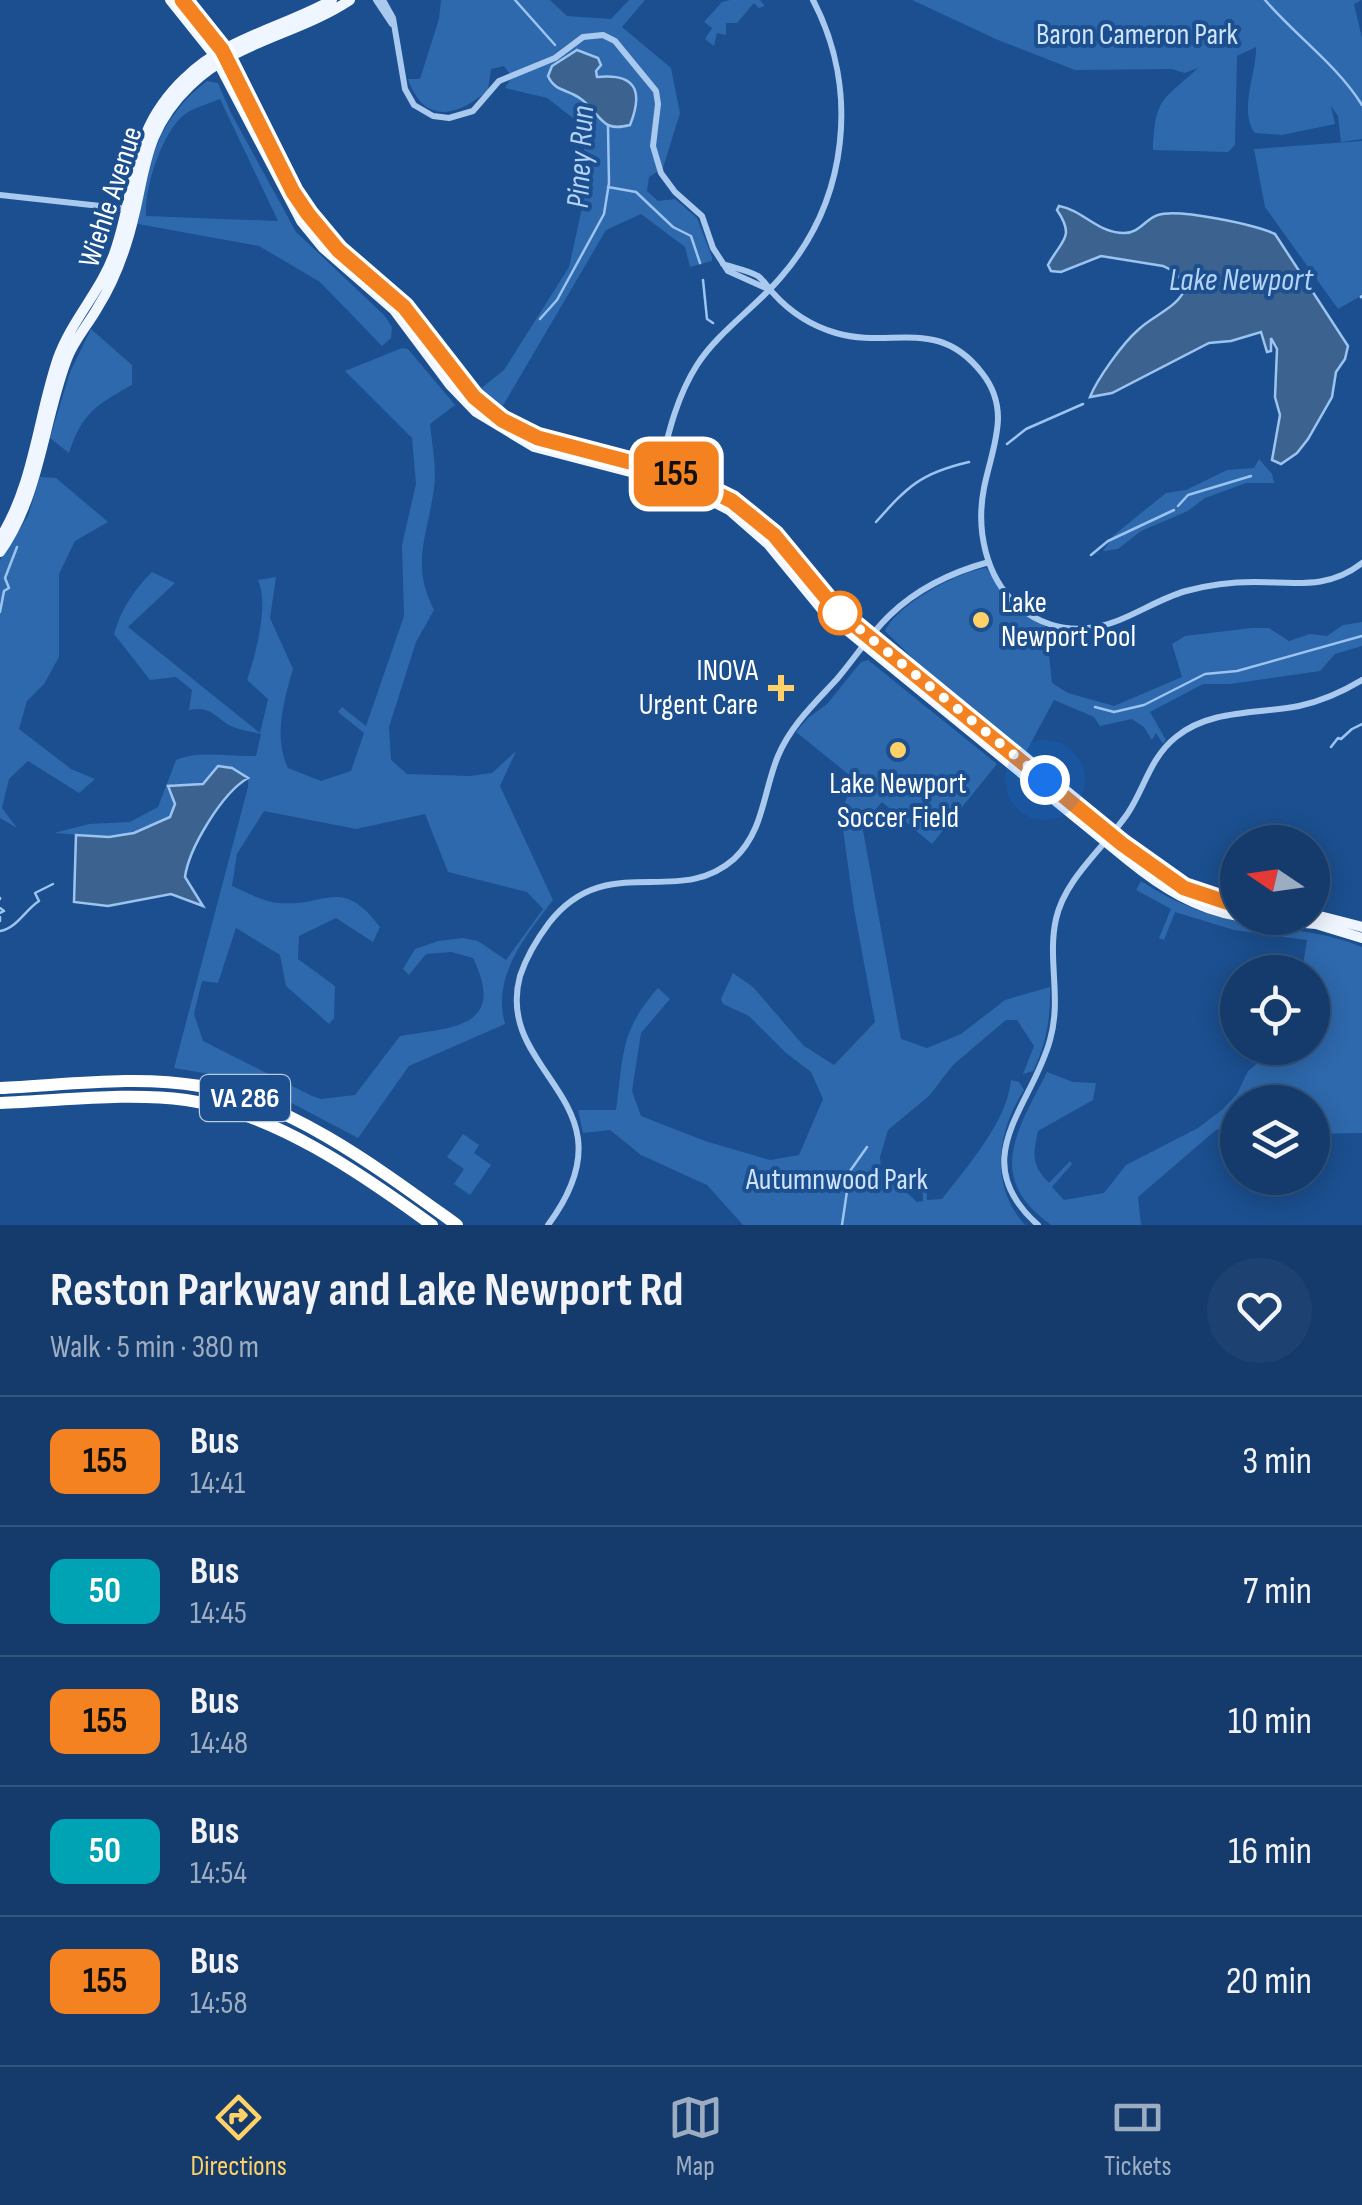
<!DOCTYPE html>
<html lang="en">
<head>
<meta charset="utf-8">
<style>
	body { margin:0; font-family:"Sofia Sans Condensed",sans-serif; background:#1d4271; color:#f1f3f6; height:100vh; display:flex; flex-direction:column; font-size:38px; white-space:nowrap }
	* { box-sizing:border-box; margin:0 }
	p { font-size:32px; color:#9dadc1 }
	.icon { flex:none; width:55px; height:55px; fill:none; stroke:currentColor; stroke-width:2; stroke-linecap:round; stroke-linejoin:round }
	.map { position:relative; height:1225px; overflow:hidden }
	.drawer { display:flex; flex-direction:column; background:#143b6b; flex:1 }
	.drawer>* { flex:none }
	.badge { padding:0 20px; border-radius:15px; font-size:35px; line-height:65px }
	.needle { width:65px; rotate:283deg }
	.tools { position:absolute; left:1220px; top:825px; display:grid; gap:20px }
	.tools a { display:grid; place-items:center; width:110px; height:110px; border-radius:50%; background:#143b6b; box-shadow:0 5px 25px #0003,0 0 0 2px #33557e; font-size:50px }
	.you { position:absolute; width:50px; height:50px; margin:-25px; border:8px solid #fff; border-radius:50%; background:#1a73e8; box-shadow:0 0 0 15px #1a73e833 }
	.map>.badge { position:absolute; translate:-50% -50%; box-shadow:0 0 0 5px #fff }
	.round { display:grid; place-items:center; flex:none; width:105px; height:105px; border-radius:52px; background:#1d4271 }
	.headline { display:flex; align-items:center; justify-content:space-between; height:170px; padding:0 50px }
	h1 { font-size:48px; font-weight:700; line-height:75px }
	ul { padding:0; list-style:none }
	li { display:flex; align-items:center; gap:30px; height:130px; padding:0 50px; border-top:2px solid #33557e }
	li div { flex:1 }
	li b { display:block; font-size:38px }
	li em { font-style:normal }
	li .badge { min-width:110px; font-weight:700; text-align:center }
	.dock { display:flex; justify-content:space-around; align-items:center; height:140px; border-top:2px solid #33557e; background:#143b6b; font-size:28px; color:#9dadc1 }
	.dock a { display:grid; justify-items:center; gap:5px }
	.dock .selected { color:#ffd166 }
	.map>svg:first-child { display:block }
	.green { fill:#2e69ad; fill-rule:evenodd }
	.water { fill:#3c6290; stroke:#9cc4f0; stroke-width:2.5 }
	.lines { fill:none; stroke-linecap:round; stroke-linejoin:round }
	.stream { stroke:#9cc4f0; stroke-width:2.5 }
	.minor { stroke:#a9c9ee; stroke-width:6 }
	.major { stroke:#f0f6ff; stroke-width:10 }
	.highway { stroke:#fff; stroke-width:12 }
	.line-casing { stroke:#fff; stroke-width:22 }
	.line { stroke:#f58220; stroke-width:15 }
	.walk { stroke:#fff; stroke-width:10; stroke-dasharray:0 18 }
	.stop-dot { fill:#fff; stroke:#f58220; stroke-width:5 }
	.poi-dot { fill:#ffd166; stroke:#1b4f8f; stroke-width:4 }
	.labels { text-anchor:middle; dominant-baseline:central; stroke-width:8; stroke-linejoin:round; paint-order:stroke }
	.shield { fill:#1b4f8f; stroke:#bbcadd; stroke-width:2.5 }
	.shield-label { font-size:28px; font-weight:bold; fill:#fff }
	.park-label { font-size:30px; fill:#cfe3fa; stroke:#1b4f8f }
	.street-label { font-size:30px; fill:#fff; stroke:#1b4f8f }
	.poi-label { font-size:30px; fill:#fff; stroke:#1b4f8f; text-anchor:start }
	.water-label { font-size:32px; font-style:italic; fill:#b5d3f5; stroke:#1b4f8f }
</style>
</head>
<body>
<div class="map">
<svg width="1362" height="1225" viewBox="0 0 1362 1225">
	<rect width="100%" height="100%" fill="#1b4f8f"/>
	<!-- green -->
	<path class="green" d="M441,0H550L567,16L611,19L629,0H645L622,27L671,68L680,113L663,168L649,177L647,191L658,201L675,199L697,218L712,257V261L690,267L685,247L641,214L606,230L501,409L479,390L504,370L569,267L586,190V155L573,118L547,98L505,88L512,77L504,66L491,69L488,90C459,116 424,126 408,79H420L439,19Z
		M730,0H760L765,6L759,8L754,3L737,23H726V35L717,33L714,46L705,39L712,28L704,22L722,2Z
		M912,0H1362L1354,4L1362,38V139L1341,142L1338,116L1331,106L1335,124L1282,135L1255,133C1238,111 1257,71 1256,47L1237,56L1235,145L1228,152L1153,150C1155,96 1163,101 1198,68L1185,73L1171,69L1075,70L998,40Z
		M207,81L218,83L231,113L296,232L384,315L392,327L391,338L382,346L320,282L259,246L138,224C145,166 159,117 207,81ZM220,99L278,221L146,216C144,189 162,132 184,115C194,107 209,104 220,99Z
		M1362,141V300L1359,297L1338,309L1265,207L1254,149Z
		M91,329L132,365V385C96,405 82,413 69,453L50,438L70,372Z
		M402,348L408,349L455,405L430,424C432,445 437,468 434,488C428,535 410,564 434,610L416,642L389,727L391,760L407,774L470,776L492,773L516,751L500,786L553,900C525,937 492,975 505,1024L409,1066L358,1138L284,1099L234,1078L174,1068L248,787V778L214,771L203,784H173L168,790L175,804L170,817L134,833L109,837L54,833L89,824L130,822L158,807L176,760C201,750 228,757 256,756L261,734C250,731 237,730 227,724C213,714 208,706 189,710L192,690L176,677L150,680L114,634C121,609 134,590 152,572L175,583L128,627L260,733L268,699L247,680C256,654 269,605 258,580L276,577L270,618L293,669C284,700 273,737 288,768L321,781L351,771L364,733L338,712L342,707L366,726L404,616L402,545L416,484L412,438L345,371ZM264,811L356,829L425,814L448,872L527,892L543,909L506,960L478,941L463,938L438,941L415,949L403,969L409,975L426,954L451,952L473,958C507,1028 453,1027 400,1036L355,1095L321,1099L312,1096L203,1041L194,1014L202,981L218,983L236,928L280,955L286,986L329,1024L334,1018L335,986L298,959L299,936L336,918L373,942L380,927C341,875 327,907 278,903C264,902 246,892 232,886L237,854Z
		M1259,459L1272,474L1274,483H1246L1205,498L1188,511L1141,531L1118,549L1103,551L1114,535L1166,493L1186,490L1227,470L1254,468Z
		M40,477L56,478L108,522L75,541L59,574V657L44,684L27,701L19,729L71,769L95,779L79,793L28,761L9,779L2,808L17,828L0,818V560L28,516Z
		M986,568L1016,609L1046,626L1052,683L1068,693L1114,706L1182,677L1172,644L1185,636L1251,628H1269L1289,641L1310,634L1327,636L1343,625L1362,622V646L1335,654L1320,671L1230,684H1203L1150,712L1166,740L1163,744L1156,733L1152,740L1144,727L1132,719L1100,726L1094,717L1054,700L1025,754L948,693L885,631C898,604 957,572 986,568Z
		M868,660L997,764L932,844L882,802L862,825L901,1039L927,1048L961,1034L1005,1000L1050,987C1051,1016 1046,1045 1033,1071L1023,1074L1034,1046L1017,1020H1006L953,1065L929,1096L888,1130L880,1157L881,1169L917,1202L923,1201L921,1169H926L927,1200L942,1199C967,1167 1008,1120 1011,1080L1019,1082L1024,1090C997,1132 989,1185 1025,1225H743L707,1185L641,1155L610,1130L583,1133L578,1110H616C624,1055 619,1032 658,988L670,999L641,1033L632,1091L641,1116L705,1141L770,1160L799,1155L823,1099L811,1072L786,1053L749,1016L723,1004L721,999L733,973L753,987L804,1046L834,1065L875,1022L854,909L841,815L853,778L796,732L808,718L827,704L861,662Z
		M1141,881C1177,905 1214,918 1256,925C1292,930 1328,933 1362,947V1133L1313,1134L1312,1102H1238L1237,1125L1216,1130L1138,1197L1141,1225H1051C983,1177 1019,1128 1047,1072L1073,1082L1096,1083L1093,1100L1038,1131C1033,1154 1031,1165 1049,1183L1070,1161L1072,1164L1052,1187L1064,1200L1104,1193L1126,1165L1198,1128L1223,1109L1237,1094L1248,1071L1275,1048H1312V972H1302L1307,940L1234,930L1175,912L1164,940L1159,938L1171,909L1136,890Z
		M463,1134L479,1145L474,1153L491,1165L470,1195L454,1184L464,1169L447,1157Z"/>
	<!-- water -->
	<path class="water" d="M577,50L598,58L601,65L596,71L597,77C635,73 644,90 630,125C622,127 612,129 605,123C596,116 591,106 581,99C568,89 555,92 548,76L552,66Z
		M1059,206C1083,210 1097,233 1124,233C1140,233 1145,219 1158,215C1178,208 1256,225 1275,234L1348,346L1345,359L1336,372L1332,397L1308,439L1297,453L1281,464L1272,460L1280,415L1275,397L1277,349L1271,338V351L1267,352L1261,332L1231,341L1209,343L1112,393L1090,397C1097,379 1123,343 1138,330C1153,315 1180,307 1186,286L1175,272L1163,266L1101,256L1061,272L1051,271L1048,265C1061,240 1076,238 1057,210Z
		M218,766L232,768L248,778C222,793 189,848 185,877L203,906L171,894L108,906L74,902L76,835L109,837L134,833L170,817L175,804L168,786L203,784Z"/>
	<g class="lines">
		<!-- stream -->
		<path class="stream" d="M515,0L555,45
			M1265,0C1297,37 1337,65 1362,105
			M608,187L636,192L673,227L691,236L700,263
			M703,280L707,319L713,323
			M1361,297L1362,296
			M540,319L557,300L604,214L609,183L608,126
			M1007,444L1026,429L1083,404
			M1178,506L1188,495L1251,476
			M876,522C908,486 921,473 969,462
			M1091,555L1108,541L1174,510
			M0,612L4,591L9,588L5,578L17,547
			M1095,707L1114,712L1144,705L1205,674L1237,671L1362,636
			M1331,747L1338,738L1341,739L1352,729L1362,724
			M0,898V899
			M0,908L4,911L0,913
			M0,917V921
			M0,931C17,928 25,910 39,901L35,893L53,884
			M842,1225L850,1171L867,1147"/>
		<!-- minor -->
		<path class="minor" d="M376,0L392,24
			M383,0L393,18L405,89L414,105L433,116L449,118L473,111L499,81L555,58L583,37L603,35L615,41L656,91L658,104L653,146L661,173L675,192L702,216L713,248L728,271L768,289
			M0,195L128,209
			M723,264C734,268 748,270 758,276C765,281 768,288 773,293C790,312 812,326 836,333C892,349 938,316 982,373C1012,411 992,447 984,488C976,529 985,577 1018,606C1037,623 1063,631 1088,628C1123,625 1153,600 1186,591C1208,585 1231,582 1254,582C1294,582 1328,590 1362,563
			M659,472C668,435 676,398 697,365C719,331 755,308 781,277C848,200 860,90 813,0
			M548,1225C640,1101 493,1075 520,976C526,958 537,939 549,923C606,849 678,909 734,859C764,831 763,792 778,756C791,725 815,703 837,679C855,658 870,634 890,615C918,588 952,572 989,562
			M1038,1225C964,1159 1032,1107 1050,1040C1062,998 1047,959 1056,919C1065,878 1105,847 1128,813C1145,787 1150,758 1176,737C1210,709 1258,714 1299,706C1322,701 1342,692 1362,680"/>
		<!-- major -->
		<path class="major" d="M170,0L214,55L301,221L323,248L394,310L450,385L476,412L534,447L680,485L729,510L768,544L823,611L1129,861C1161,887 1196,909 1238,916
			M183,0L222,50L307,215L338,250L404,307L474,397L503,420L538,438L679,475L732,501L773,535L836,610L1122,843L1174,882L1213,900L1238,906
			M0,538C34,485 38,416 58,358C72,319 102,290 115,251C138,184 128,132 185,78C225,38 284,27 332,0
			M0,552C40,496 43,422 67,359C74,340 88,325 98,307C110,288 119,267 126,245C147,183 137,137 190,86C234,42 299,34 350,0
			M1312,914L1362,927
			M1249,918L1316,924L1362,938"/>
		<!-- highway -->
		<path class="highway" d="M0,1088C66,1085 135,1075 200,1086C293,1103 382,1171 457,1225
			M0,1103C61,1101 125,1092 186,1100C273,1112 362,1174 432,1225"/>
	</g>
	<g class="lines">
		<defs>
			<path id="line" d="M182,0L222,50L293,192L308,214L338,250L404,307L474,397L502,420L538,438L679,475L732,501L774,535L836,610L1122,844L1184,888L1238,906"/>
		</defs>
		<!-- line casing -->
		<use href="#line" class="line-casing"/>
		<!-- line -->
		<use href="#line" class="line"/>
		<!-- walk -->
		<path class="walk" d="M840,613L836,610L1045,780"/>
	</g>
	<!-- markers -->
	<circle class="stop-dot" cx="840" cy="613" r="20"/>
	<g class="poi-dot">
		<circle cx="981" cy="620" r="10"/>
		<path d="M776 673h10v10h10v10h-10v10h-10v-10h-10v-10h10z"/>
		<circle cx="898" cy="750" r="10"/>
	</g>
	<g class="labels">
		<!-- shield labels -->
		<rect class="shield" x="200" y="1075" width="90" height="46" rx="8"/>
		<g class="shield-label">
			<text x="245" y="1098">VA 286</text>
		</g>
		<!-- park labels -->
		<g class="park-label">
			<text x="1137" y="35">Baron Cameron Park</text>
			<text x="837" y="1180">Autumnwood Park</text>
		</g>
		<!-- street labels -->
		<g class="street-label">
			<text transform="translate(111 197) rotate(-72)">Wiehle Avenue</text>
		</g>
		<!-- poi labels -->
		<g class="poi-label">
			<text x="1001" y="603">Lake<tspan x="1001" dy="34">Newport Pool</tspan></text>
			<text x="758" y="671" text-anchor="end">INOVA<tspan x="758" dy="34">Urgent Care</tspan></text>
			<text x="898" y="784" text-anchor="middle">Lake Newport<tspan x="898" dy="34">Soccer Field</tspan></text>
		</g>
		<!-- water labels -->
		<g class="water-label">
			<text transform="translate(581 157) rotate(-87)">Piney Run</text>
			<text x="1241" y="280">Lake Newport</text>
		</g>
	</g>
</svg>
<div class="tools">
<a><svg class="needle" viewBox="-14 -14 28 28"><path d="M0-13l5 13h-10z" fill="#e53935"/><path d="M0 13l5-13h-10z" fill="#9dadc1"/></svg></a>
<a><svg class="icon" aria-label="locate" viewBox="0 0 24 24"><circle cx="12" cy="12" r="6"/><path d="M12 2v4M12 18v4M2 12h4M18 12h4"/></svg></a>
<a><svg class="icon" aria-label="layers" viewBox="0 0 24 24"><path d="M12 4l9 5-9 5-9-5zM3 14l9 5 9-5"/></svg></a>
</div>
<div class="you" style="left:1045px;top:780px"></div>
<b class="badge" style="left:676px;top:474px;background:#f58220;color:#111">155</b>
</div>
<section class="drawer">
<div class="headline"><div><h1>Reston Parkway and Lake Newport Rd</h1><p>Walk · 5 min · 380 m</p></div><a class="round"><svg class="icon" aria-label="heart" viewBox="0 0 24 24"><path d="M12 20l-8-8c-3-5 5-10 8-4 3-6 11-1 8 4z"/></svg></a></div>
<ul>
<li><span class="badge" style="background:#f58220;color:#111">155</span><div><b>Bus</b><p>14:41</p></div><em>3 min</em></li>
<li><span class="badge" style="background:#00a3b4;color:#fff">50</span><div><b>Bus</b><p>14:45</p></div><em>7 min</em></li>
<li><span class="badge" style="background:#f58220;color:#111">155</span><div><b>Bus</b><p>14:48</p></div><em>10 min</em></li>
<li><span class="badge" style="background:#00a3b4;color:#fff">50</span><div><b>Bus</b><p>14:54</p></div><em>16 min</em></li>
<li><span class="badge" style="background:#f58220;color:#111">155</span><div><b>Bus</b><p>14:58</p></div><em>20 min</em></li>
</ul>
</section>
<nav class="dock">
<a class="selected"><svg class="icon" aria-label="directions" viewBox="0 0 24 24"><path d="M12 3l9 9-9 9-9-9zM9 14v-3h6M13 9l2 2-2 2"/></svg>Directions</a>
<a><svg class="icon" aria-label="map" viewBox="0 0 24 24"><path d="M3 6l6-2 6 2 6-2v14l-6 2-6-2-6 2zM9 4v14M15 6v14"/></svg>Map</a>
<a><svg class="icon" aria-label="tickets" viewBox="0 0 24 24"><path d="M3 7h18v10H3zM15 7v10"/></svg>Tickets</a>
</nav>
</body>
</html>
